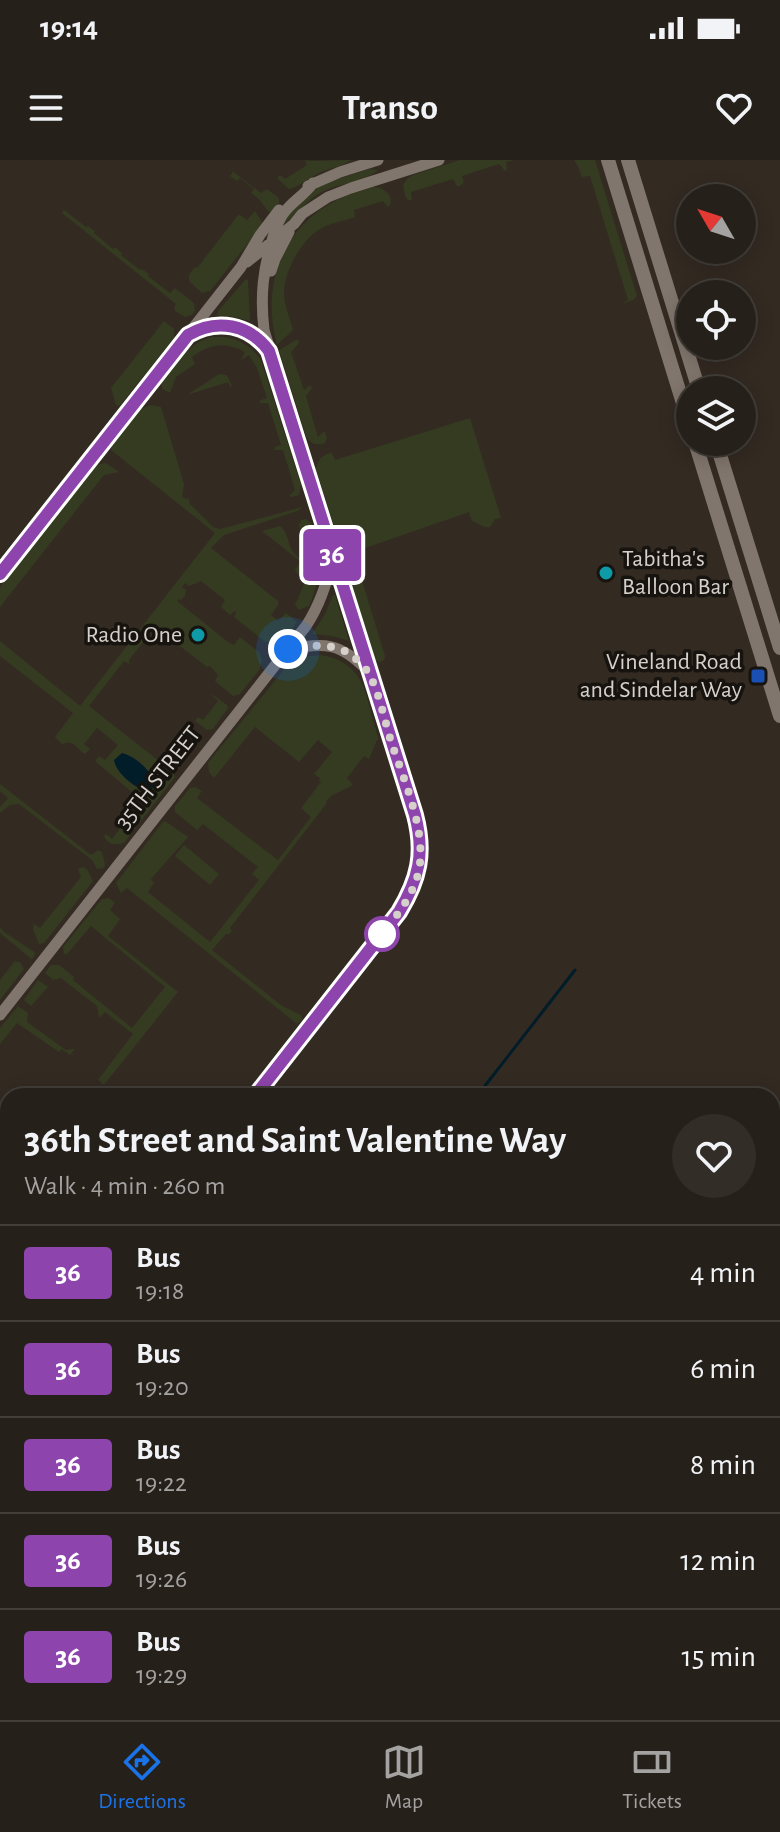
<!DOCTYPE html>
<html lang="en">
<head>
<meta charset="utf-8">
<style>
	body { margin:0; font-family:"Alegreya Sans",sans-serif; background:#322d27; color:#f1f3f6; height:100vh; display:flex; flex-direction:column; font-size:30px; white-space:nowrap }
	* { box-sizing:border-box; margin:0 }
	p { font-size:26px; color:#a4a3a2 }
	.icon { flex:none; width:44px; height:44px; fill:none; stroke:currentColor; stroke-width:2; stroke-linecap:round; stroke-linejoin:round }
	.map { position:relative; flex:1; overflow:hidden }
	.sheet { position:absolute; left:0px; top:928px; width:780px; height:632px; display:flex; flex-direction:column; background:#26201a; border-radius:24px 24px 0 0; box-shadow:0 4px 20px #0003,0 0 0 2px #423e39 }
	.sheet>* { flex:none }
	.badge { padding:0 16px; border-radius:6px; font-size:28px; line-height:52px }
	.needle { width:52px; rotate:309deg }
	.buttons { position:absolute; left:676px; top:24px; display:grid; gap:16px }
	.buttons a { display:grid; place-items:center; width:80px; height:80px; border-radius:50%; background:#26201a; box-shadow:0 4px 20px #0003,0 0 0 2px #423e39; font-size:40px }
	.you { position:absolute; width:40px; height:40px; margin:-20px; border:6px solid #fff; border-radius:50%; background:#1a73e8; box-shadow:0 0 0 12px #1a73e833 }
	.map>.badge { position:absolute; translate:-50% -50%; box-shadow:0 0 0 4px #fff }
	.round { display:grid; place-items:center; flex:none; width:84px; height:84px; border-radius:42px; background:#322d27 }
	.head { display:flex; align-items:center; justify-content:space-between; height:136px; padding:0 24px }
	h1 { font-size:38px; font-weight:700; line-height:60px }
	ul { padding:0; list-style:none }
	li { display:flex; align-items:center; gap:24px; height:96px; padding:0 24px; border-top:2px solid #423e39 }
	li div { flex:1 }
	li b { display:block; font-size:30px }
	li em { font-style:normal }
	li .badge { min-width:88px; font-weight:700; text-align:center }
	.status { display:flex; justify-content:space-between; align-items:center; height:56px; padding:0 40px; background:#26201a; direction:ltr }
	.status svg { height:22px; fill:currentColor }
	header { display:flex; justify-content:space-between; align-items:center; height:104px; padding:0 24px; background:#26201a; font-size:36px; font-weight:700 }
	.menu { display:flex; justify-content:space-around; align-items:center; height:112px; border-top:2px solid #423e39; background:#26201a; font-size:22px; color:#a4a3a2 }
	.menu a { display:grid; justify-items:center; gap:4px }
	.menu .active { color:#1a73e8 }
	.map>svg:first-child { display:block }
	.green { fill:#353b21 }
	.water { fill:#001d29 }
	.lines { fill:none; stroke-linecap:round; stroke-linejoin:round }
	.stream { stroke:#001d29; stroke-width:3 }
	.minor { stroke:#81766d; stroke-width:11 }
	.tertiary { stroke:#81766d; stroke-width:14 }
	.line-casing { stroke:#fff; stroke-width:18 }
	.line { stroke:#8e44ad; stroke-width:12 }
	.walk { stroke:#d6d0cb; stroke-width:8; stroke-dasharray:0 14.4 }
	.culture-dot { fill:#0f9aa8; stroke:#171410; stroke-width:3 }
	.transit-dot { fill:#1a4fb4; stroke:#171410; stroke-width:3 }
	.stop-dot { fill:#fff; stroke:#8e44ad; stroke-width:4 }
	.labels { text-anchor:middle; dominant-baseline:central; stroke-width:7; stroke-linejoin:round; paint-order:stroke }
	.poi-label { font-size:24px; fill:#d6d0cb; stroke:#171410; text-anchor:end }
	.street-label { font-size:24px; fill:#d6d0cb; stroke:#171410 }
</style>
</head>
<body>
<div class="status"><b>19:14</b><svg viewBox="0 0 49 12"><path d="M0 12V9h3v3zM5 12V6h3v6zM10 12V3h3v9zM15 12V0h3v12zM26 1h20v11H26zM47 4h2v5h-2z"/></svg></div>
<header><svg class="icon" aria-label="menu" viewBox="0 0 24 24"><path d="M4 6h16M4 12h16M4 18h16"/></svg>Transo<svg class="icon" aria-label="heart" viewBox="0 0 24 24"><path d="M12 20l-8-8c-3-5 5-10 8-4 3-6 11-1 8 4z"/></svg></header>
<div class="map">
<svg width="780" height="1560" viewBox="0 0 780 1560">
	<rect width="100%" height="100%" fill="#332a22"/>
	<!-- green -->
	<path class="green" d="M218,0L261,33L267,29L279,38V43L272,52L268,51L259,39L251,33L254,29L240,18L237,21L230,16L233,12Z
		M305,0L312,1L351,0C342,7 330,8 319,13C309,18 300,26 289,29L277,18L280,15L285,19L307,5Z
		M460,0H514L506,2L507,10L505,11L499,4L462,16L464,22L460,26H457L453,19L411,32L412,40H408L405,36L403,25L407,19L413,15Z
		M574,0H595L637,136L633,140L621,144L628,140L590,16L582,17L578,6Z
		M370,9L378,10C363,23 337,23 320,33C304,42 296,57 281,66L283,59L313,30L328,22Z
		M373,27C383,27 391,33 391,43L388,47L383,41L354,50L355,57C344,61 330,63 320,69C301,80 284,112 284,133C284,145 290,158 293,170L277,185C261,126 281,68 337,40C348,34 361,31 373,27Z
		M64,50L86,67L88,66L95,71L94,73L113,89L115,87L122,93L121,95L140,110L142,109L149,114L148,116L170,133L175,128L194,143L195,151L191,155L185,157L175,151L174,148L176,144L62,53Z
		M255,51L262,62V66L210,131L202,133L189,121V115L195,107L197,108L239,54L247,60Z
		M246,119L248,120L250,161L234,157L217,155L219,150Z
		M164,161L174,169V178L121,244L119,246L116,245L111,228Z
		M212,177C233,175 249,183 261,200L301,325L299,335L292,337L289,336L295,330L283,290H274L275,287L281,285L268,243H259L261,240L267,238L257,208L249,195L241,200L245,192C226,181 209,184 192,197L195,204L176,217L170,233L162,229L161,223C176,204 188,183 212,177Z
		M296,180H298L299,183L291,192L304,230L310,225L312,228L306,236L318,277L324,271L327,277L325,283C317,286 310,284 306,276L279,190Z
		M219,214L227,215L232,226L230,227L228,222L187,235Z
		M150,245L161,247L184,324L182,337L187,339L188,337L190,344L213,367L220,369L303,347L297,351L224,375L211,388L278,441V445L271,455L278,461L286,453L297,462C288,474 281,487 264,481L234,457L236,453L235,451L230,455L221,447L225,440L201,421L189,426L185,423L182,427L186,430L185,436L181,440L179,439L177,441L228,482L234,485L240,477L259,492L262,500L260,509L240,534L233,536L215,521L218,515L210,506L207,507L155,467L129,500V504L124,501L89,546L173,612L175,617L124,683C115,685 108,685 104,676L106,674L112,679L139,644L133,633L95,601L99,596L105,600L118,585L97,568L84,584L90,589L85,594C76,589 75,579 62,584L55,577L73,553L0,496V481L80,546L215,373L111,290L112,285L141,249Z
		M470,258L501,358L495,359L490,367H485L472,361L469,352L351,393L343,394L316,309C317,300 323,294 332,293L335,300Z
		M106,303L119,312L104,315L0,447V427L95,307L100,304Z
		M306,359C331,374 319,424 309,446L299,450L295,445C304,425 313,405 306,383C304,376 300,371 299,365L301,360Z
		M280,366C291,375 286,390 300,398C302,404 302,411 298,415L295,409L301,402L262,371Z
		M357,413L360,414L385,496L384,500L380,502L375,500L349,419L352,414Z
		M333,435H335L349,481L332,476L312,474L325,454Z
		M321,495C341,498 355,508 364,527L381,588L379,580H377L369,599L364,596L347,618L353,625L331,636L326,641L327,643L230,768L232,771L229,774H226L212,790L282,846L301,855L302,860L297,864L127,728L121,733L116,723L162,663L165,661L188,677L151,719L154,723L148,732L210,782L259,720L252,714L258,707L203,664L197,670L175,652V646L190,628L195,627L202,631L197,638L278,700L311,657L301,648L321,622L319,620L320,618L314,614L332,592L318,580L299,602L255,567L214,618L209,612L208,603L287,506L302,497Z
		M209,532L227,545L228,548L213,569L207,570L195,561L198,557L203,560L218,541Z
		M0,624L91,695L98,690L102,692L105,704L104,708L97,709L92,700L19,644L10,645L0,653V647L8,638L0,631Z
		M184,685L219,714L210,725L175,696Z
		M83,707L87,709L93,721L44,783L39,784L33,769L34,764L40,768L81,717L78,709Z
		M109,738L115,743L110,750L120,759L108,776L178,832L104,925L98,920L133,874L105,852L99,858L97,846L61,818L53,820L45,813L51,805H59L74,817L73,820L132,868L165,827L91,766L67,794H64L63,787L102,739Z
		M0,767L4,772L33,791L35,793L34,797L32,799L29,797L0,773Z
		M14,802H20L24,809L0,840V820Z
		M38,820L48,827L31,846L24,840Z
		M18,846L28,853L27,862L66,890L75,889L70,895L62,889L59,892L17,863L0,884V868Z
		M780,1176V1247L772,1264V1177Z
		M236,1552H558L542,1560H237Z"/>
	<!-- water -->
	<path class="water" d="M122,593C135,596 152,611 155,624L152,629L145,631C133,626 116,613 114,600Z
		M772,1362L780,1391V1478L772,1480Z
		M569,1552H692L689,1560H552Z"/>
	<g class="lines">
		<!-- stream -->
		<path class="stream" d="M477,936L575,810
			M0,1547L8,1536"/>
		<!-- minor -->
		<path class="minor" d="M308,26L340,12L378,0
			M247,102L294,64L302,54L328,37L351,28L439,0
			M271,111L275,99L289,72
			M192,173C216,158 250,165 266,187
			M0,414L241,107L260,75L279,50
			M288,489C326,483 339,482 367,510
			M0,855L306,466C320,445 326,424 333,399
			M255,936L399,752C420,719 425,693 415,655L333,398L264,170C260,136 263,109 273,77C276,69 278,61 283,54C291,42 305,35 313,23
			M0,1260L8,1250"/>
		<!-- tertiary -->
		<path class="tertiary" d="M608,0L690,266
			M628,0L699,230
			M695,282L780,556
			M716,282L780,488"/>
	</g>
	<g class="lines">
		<defs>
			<path id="line" d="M0,414L188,175C217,158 249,164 269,191L415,655C425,693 419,719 399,752L255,936"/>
		</defs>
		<!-- line casing -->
		<use href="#line" class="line-casing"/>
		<!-- line -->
		<use href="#line" class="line"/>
		<!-- walk -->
		<path class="walk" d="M288,489C310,486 333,481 353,496C358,501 366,508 369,514C379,532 384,558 390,578C402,616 424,663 420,703C417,732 397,755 380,777L382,774"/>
	</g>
	<!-- markers -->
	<g class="culture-dot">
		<circle cx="606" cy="413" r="8"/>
		<circle cx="198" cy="475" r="8"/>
	</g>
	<rect class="transit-dot" x="750" y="508" width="16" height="16" rx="4"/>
	<circle class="stop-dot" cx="382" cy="774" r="16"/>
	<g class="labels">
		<!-- poi labels -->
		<g class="poi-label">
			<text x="622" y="399" text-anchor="start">Tabitha's<tspan x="622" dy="28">Balloon Bar</tspan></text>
			<text x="182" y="475">Radio One</text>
			<text x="742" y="502">Vineland Road<tspan x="742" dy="28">and Sindelar Way</tspan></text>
		</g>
		<!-- street labels -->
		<g class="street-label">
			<text transform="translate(158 618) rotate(-52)">35TH STREET</text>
		</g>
	</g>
</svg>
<div class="buttons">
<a><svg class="needle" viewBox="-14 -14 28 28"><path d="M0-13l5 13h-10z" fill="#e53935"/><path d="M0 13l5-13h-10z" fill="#a4a3a2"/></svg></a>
<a><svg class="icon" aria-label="locate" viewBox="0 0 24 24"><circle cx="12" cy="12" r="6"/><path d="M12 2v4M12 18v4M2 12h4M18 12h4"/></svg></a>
<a><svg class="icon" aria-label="layers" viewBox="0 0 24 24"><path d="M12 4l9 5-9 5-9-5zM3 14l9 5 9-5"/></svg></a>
</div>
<div class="you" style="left:288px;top:489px"></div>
<b class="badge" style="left:332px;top:395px;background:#8e44ad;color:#fff">36</b>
<section class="sheet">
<div class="head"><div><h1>36th Street and Saint Valentine Way</h1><p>Walk · 4 min · 260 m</p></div><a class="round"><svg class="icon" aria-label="heart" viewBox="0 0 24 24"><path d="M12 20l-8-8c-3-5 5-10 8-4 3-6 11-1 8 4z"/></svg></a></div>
<ul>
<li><span class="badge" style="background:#8e44ad;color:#fff">36</span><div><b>Bus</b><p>19:18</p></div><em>4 min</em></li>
<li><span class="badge" style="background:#8e44ad;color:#fff">36</span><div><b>Bus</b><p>19:20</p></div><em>6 min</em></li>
<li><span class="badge" style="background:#8e44ad;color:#fff">36</span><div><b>Bus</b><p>19:22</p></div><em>8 min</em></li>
<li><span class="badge" style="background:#8e44ad;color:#fff">36</span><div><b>Bus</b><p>19:26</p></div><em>12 min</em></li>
<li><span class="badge" style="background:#8e44ad;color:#fff">36</span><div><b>Bus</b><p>19:29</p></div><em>15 min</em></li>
</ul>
</section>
</div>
<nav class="menu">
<a class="active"><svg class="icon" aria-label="directions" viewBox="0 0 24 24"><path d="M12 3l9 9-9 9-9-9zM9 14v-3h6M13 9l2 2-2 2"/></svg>Directions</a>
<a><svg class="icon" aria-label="map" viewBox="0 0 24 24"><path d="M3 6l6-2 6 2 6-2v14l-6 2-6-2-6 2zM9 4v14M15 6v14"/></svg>Map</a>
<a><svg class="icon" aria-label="tickets" viewBox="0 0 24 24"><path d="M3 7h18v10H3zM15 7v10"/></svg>Tickets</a>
</nav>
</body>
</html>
